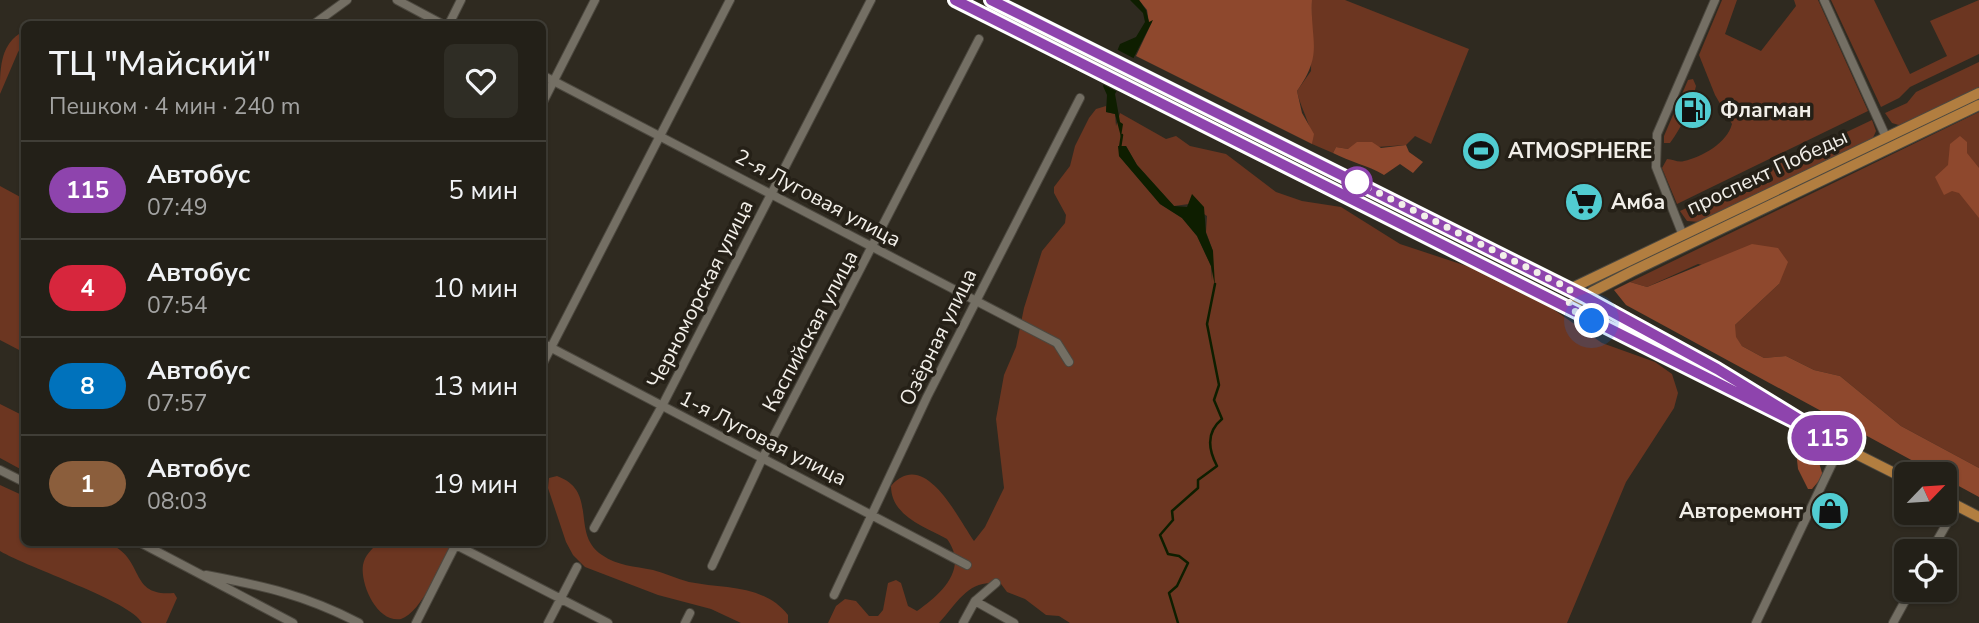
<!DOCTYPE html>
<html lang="ru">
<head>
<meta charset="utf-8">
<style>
	body { margin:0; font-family:"Nunito Sans",sans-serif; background:#2f2d25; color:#f1f3f6; height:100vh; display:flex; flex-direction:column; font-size:26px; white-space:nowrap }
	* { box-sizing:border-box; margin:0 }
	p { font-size:23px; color:#a3a3a2 }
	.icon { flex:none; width:38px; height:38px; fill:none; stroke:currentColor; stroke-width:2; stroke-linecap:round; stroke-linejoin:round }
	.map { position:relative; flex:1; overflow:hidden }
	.sheet { position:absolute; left:21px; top:21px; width:525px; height:525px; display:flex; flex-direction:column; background:#232018; border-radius:10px; box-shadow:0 2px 5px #0004,0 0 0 2px #403e37 }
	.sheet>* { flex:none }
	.badge { padding:0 14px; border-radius:23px; font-size:24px; line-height:46px }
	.needle { width:46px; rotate:65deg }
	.buttons { position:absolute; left:1894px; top:462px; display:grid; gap:14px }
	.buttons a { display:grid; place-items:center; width:63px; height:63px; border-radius:10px; background:#232018; box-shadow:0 2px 5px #0004,0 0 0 2px #403e37; font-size:35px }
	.you { position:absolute; width:35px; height:35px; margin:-18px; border:5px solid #fff; border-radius:50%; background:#1a73e8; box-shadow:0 0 0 10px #1a73e833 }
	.map>.badge { position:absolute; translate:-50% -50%; box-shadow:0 0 0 4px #fff }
	.round { display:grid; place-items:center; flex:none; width:74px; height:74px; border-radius:10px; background:#2f2d25 }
	.summary { display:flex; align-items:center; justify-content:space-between; height:119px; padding:0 28px }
	h1 { font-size:33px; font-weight:600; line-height:52px }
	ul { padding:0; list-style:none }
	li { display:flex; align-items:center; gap:21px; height:98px; padding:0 28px; border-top:2px solid #403e37 }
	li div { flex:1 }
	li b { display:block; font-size:26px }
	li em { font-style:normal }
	li .badge { min-width:77px; font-weight:700; text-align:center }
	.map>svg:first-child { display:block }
	.green { fill:#6c3621; fill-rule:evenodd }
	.forest { fill:#8e482d }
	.water { fill:#0e1e00 }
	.pier { fill:#2f2a20 }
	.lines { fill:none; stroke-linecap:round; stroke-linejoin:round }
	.stream { stroke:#0e1e00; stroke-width:2.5 }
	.minor-casing { stroke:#4c483f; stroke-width:10 }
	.major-casing { stroke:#4c483f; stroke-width:12 }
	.minor { stroke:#746f64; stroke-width:8 }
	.major { stroke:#b27e40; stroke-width:10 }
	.line-casing { stroke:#fff; stroke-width:16 }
	.line { stroke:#8e44ad; stroke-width:10 }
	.walk { stroke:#f2efe9; stroke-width:7; stroke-dasharray:0 12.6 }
	.stop-dot { fill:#fff; stroke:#8e44ad; stroke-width:3.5 }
	.labels { text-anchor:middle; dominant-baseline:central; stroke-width:7; stroke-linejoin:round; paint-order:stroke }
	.poi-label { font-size:21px; font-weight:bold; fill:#f2efe9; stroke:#252017; text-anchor:start }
	.street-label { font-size:21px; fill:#f2efe9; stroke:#252017 }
</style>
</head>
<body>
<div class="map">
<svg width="1979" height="623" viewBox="0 0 1979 623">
	<rect width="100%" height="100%" fill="#2f2a20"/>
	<!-- green -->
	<path class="green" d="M1312,0H1345L1469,49L1431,144L1415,136L1406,145L1348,149L1336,147L1333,153L1312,144C1314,130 1300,107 1297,91L1311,71Z
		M1722,0H1737L1725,34L1761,51L1796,6L1794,0H1818L1868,111L1677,204L1662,168L1667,159C1673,159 1678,163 1684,161C1702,157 1727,143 1732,124L1715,95L1699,55Z
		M1831,0H1874L1910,74L1947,56L1930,21L1979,0V54L1910,87L1899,98L1881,107Z
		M19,34H24V44L18,52L0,94C0,70 0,47 19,34Z
		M1979,62V88L1902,126L1892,123L1885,113L1907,103L1916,92Z
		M1693,79L1696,86C1692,105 1682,127 1670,143H1664V136L1688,80Z
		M1106,106V112L1115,114L1116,126L1120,113L1166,139L1176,136L1190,146L1226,154L1276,192L1302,201L1341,207L1400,244L1512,281L1602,343L1655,362L1672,374L1678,393L1674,408L1626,482L1567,623H1070L1059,616L1046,615L1025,599L1007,592L1001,584C969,578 959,601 939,623H828L836,606L845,599L856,601L869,616H878L883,610L888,583L896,580L901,583L908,606L917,611C941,594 969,569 947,539C925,527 891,516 891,486C925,447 958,519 974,541L985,527L1004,488L996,419L1004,375L1016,347L1024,308L1042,251L1065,223L1066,215L1054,193V187L1070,166L1075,146L1089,118L1096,109ZM1126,146L1137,165L1174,206L1189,204L1207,216L1206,232L1213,251L1212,281L1211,266L1197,236L1182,218L1160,204L1119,156Z
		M1979,112V468L1901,426L1840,376L1814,370L1786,356L1764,358L1742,346L1735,337V325L1779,284L1698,264L1647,287L1630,282Z
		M1872,120L1876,131L1872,140L1700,222L1687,221L1680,211Z
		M0,186L24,199V345L21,351L0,340Z
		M0,404L24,416V471L0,458Z
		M557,476C599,491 570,534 602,555C618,566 634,566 653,570C665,573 677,579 689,582C724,589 764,584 788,615V623H741L711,609L658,595L585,567L573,555L566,542L548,488L549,478Z
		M0,485L24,496V542C42,542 99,538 112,545C145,561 129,597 174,593L177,598L166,623H142C131,601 28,568 0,551Z
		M378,543H451C444,561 421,613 401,619C377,623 360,584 363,565C365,555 371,550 378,543Z"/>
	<!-- forest -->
	<path class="forest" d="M1139,0H1312C1310,42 1324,53 1297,91L1302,113L1314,134L1312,144L1136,56L1152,22L1149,23L1147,10Z
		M1960,136L1967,142V153L1979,168V218L1959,193L1952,191L1944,195L1935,177L1948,165L1950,144Z
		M1357,142H1372L1381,148L1406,145L1409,152L1423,162L1413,173L1400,164L1384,175C1367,165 1350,162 1333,153L1336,147L1348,149Z
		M1752,244L1778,248L1788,262L1779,284L1735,325L1736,337L1742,346L1764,358L1786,356L1814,370L1840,376L1901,426L1979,468V497L1944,478V474H1937L1626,305L1614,290L1630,282L1647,287Z
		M1805,449L1817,456L1823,476L1812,489H1808L1798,469L1796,451Z"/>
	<!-- water -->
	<path class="water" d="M1130,0H1139L1146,10L1149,22L1153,20L1115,94L1120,122L1123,124L1121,137L1115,114L1106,112L1107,95L1103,86L1120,44L1136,37L1145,22L1143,13Z
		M1118,146H1126L1137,165L1174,206L1187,207L1192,194L1204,207L1206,233L1213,251L1215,286L1211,266L1197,236L1182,218L1160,204L1119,156Z"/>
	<!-- pier -->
	<path class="pier" d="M1116,49L1137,60L1120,93L1100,83Z"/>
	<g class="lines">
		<!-- stream -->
		<path class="stream" d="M1120,148L1122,135
			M1178,623L1169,593L1177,586L1188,563L1179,556L1168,554L1160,535L1173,520L1172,511L1198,488V480L1217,466C1208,449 1206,432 1222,419L1214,400L1219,385L1207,324L1215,284"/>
		<defs>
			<path id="minor" d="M397,0L442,24
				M1824,0L1886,137
				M314,24L347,0
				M449,24L461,0
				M542,75L1057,343L1069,362
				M542,104L595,0
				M1682,233L1656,167L1657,134L1715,0
				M542,343L967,565
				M542,365L730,0
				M0,470L24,482
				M594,528L662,406L871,0
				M139,542L293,623
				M456,545L608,623
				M1931,551L1957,506
				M712,566L762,459L979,39
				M206,575C264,586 305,595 359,623
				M834,595L927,397L1080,98
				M975,601L1014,623
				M416,623L457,542
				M548,623L577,567
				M685,623L690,613
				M963,623L975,601L996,583
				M1756,623L1841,445
				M1893,623L1911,590"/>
			<path id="major" d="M955,0L1906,479
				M992,0L1585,297L1787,412
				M1570,289L1979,93
				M1569,308L1592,292L1633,271L1979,105
				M1944,499L1979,517"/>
		</defs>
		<!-- minor casing -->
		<use href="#minor" class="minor-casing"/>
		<!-- major casing -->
		<use href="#major" class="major-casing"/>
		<!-- minor -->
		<use href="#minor" class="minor"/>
		<!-- major -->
		<use href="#major" class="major"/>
	</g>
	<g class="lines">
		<defs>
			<path id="line" d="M955,0L1841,445L1717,369L1585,297L991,0"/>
		</defs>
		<!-- line casing -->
		<use href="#line" class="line-casing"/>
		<!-- line -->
		<use href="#line" class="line"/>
		<!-- walk -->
		<path class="walk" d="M1357,182L1570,289L1569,308L1592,321"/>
	</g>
	<!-- icons -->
	<defs>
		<symbol id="fuel-disc" viewBox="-11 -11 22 22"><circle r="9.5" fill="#51ccd1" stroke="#252017"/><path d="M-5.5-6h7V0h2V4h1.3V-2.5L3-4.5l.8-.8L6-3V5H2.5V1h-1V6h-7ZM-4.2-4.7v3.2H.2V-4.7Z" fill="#111"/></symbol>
		<symbol id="stadium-disc" viewBox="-11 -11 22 22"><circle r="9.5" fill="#51ccd1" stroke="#252017"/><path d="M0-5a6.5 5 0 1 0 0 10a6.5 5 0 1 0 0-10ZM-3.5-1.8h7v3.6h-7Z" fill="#111"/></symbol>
		<symbol id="supermarket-disc" viewBox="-11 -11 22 22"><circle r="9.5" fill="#51ccd1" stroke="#252017"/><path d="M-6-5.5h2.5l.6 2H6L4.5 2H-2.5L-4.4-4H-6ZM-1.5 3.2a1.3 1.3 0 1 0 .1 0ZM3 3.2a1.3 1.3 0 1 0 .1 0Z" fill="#111"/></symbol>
		<symbol id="shop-disc" viewBox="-11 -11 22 22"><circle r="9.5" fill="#51ccd1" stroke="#252017"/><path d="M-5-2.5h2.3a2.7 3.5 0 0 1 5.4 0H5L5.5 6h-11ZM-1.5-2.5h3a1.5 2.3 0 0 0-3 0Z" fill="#111"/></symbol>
	</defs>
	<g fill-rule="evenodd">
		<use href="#fuel-disc" x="1671" y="88" width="44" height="44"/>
		<use href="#stadium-disc" x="1459" y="129" width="44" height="44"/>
		<use href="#supermarket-disc" x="1562" y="180" width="44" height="44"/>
		<use href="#shop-disc" x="1808" y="489" width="44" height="44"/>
	</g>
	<!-- markers -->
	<circle class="stop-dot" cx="1357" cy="182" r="14"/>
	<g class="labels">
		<!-- poi labels -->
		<g class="poi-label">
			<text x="1720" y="110">Флагман</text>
			<text x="1508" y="151">ATMOSPHERE</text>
			<text x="1611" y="202">Амба</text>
			<text x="1803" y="511" text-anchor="end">Авторемонт</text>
		</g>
		<!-- street labels -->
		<g class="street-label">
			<text transform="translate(1767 172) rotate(-25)">проспект Победы</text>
			<text transform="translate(818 198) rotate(28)">2-я Луговая улица</text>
			<text transform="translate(700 294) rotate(-63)">Черноморская улица</text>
			<text transform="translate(810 331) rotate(-62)">Каспийская улица</text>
			<text transform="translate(938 337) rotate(-64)">Озёрная улица</text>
			<text transform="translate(763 438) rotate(27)">1-я Луговая улица</text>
		</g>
	</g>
</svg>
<div class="buttons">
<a><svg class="needle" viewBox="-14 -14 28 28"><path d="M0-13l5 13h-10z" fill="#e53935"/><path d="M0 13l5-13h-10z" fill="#a3a3a2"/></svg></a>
<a><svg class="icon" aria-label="locate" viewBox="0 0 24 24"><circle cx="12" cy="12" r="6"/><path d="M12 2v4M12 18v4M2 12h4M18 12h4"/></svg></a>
</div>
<div class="you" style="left:1592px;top:321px"></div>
<b class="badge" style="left:1827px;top:438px;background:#8e44ad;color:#fff">115</b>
<section class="sheet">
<div class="summary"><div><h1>ТЦ &quot;Майский&quot;</h1><p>Пешком · 4 мин · 240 m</p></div><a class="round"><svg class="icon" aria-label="heart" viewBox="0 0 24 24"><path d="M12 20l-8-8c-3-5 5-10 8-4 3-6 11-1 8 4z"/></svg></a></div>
<ul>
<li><span class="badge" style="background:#8e44ad;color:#fff">115</span><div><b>Автобус</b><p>07:49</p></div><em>5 мин</em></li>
<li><span class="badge" style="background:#d7263d;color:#fff">4</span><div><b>Автобус</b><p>07:54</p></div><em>10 мин</em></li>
<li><span class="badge" style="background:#0072bc;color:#fff">8</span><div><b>Автобус</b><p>07:57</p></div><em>13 мин</em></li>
<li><span class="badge" style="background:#8b5e3c;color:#fff">1</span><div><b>Автобус</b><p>08:03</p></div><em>19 мин</em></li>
</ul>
</section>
</div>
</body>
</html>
